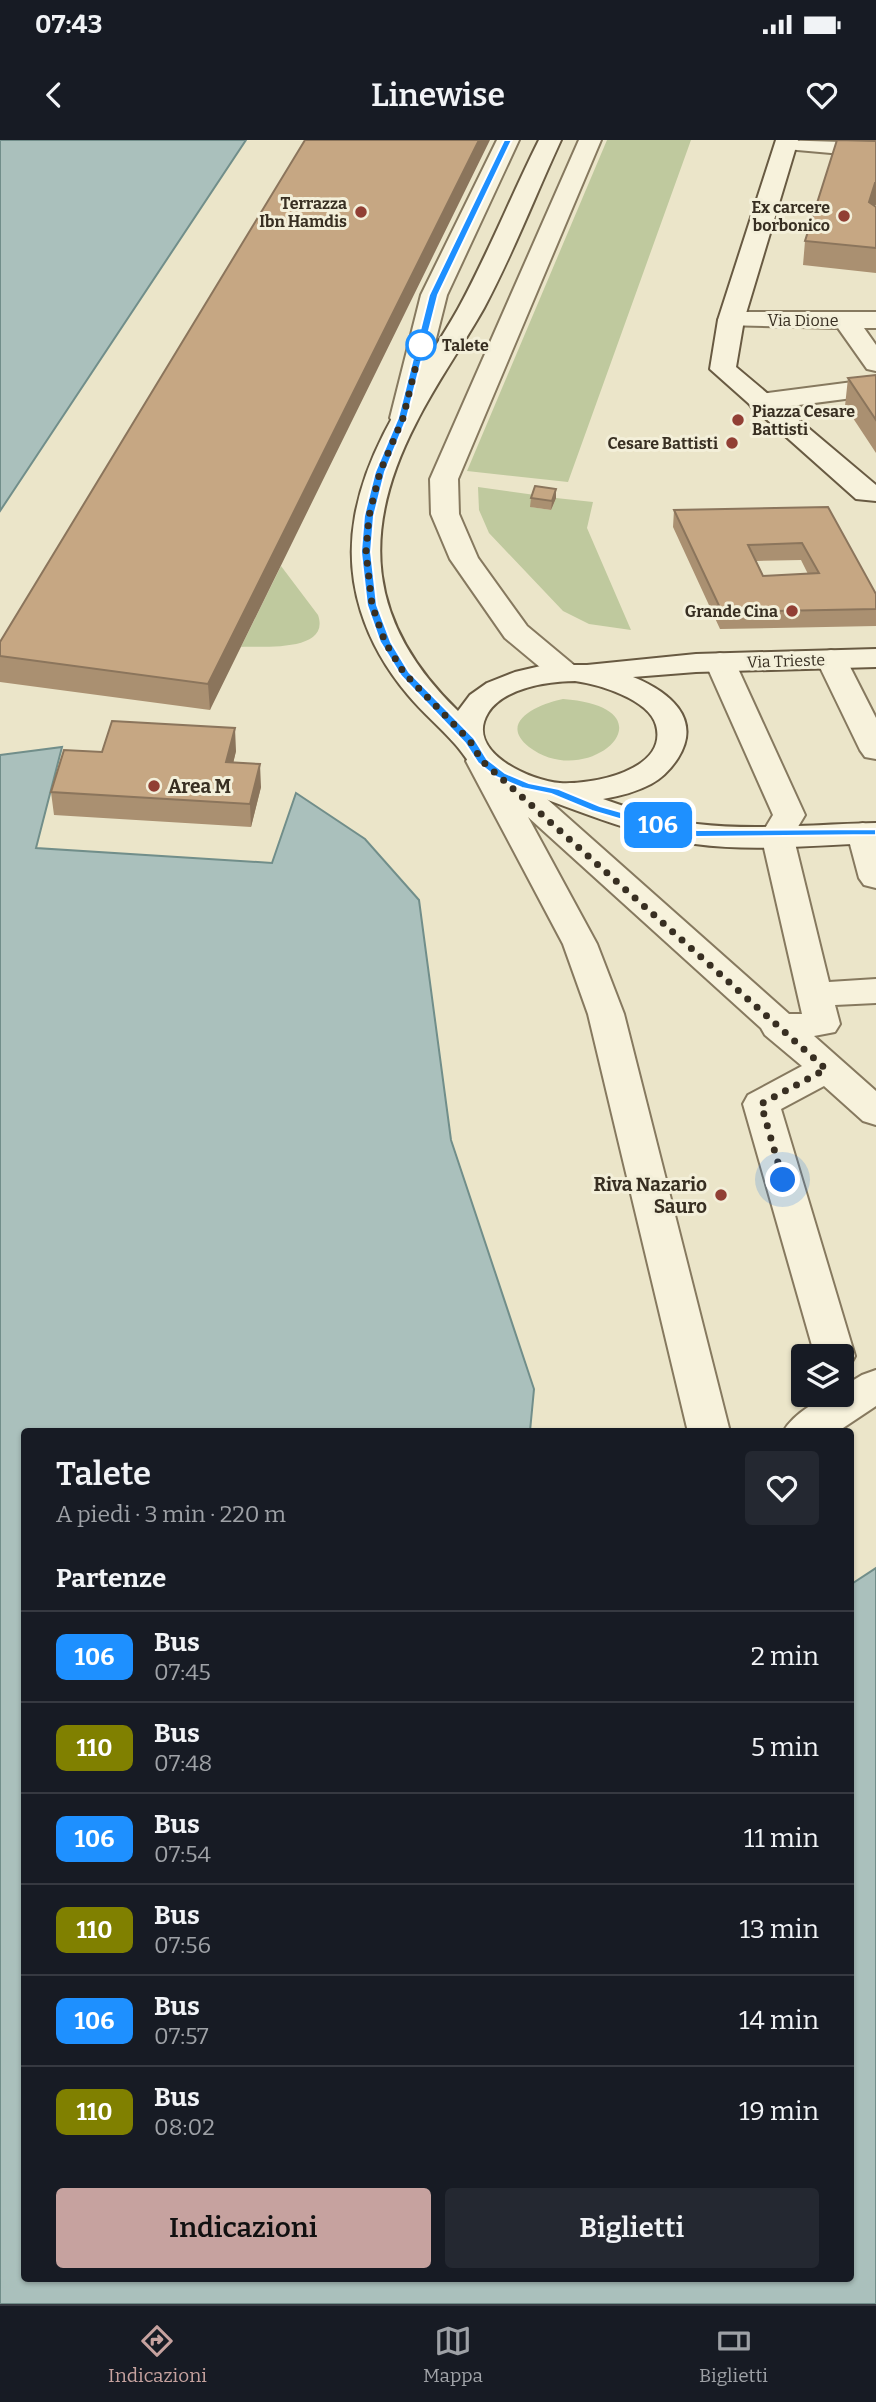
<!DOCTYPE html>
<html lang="it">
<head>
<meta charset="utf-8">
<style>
	body { margin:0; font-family:Bitter,serif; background:#242831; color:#f1f3f6; height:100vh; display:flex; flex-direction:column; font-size:26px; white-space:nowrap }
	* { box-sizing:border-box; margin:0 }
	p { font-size:23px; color:#9ea1a6 }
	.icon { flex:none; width:38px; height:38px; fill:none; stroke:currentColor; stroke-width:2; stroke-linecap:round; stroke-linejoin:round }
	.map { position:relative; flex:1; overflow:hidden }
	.sheet { position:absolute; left:21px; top:1288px; width:833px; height:854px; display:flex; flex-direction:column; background:#171b24; border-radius:7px; box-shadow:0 2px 5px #0004 }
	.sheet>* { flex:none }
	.badge { padding:0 14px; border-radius:10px; font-size:24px; line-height:46px }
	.tools { position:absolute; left:791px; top:1204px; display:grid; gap:14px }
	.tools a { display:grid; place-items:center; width:63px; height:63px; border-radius:7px; background:#171b24; box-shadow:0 2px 5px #0004; font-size:35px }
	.you { position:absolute; width:35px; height:35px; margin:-18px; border:5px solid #fff; border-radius:50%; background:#1a73e8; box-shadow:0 0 0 10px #1a73e833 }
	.map>.badge { position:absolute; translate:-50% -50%; box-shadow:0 0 0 4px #fff }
	h2 { padding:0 35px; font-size:26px; line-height:63px }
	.round { display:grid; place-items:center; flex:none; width:74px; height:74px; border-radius:7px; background:#242831 }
	.headline { display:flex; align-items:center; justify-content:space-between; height:119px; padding:0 35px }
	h1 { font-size:33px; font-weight:600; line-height:52px }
	.action { display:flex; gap:14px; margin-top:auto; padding:14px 35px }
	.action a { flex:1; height:80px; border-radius:7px; background:#c6a29f; color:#111; font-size:28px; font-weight:600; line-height:80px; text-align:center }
	.action a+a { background:#242831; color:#f1f3f6 }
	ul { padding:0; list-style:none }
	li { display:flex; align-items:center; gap:21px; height:91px; padding:0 35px; border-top:2px solid #363941 }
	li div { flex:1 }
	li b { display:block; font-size:26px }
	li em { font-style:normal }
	li .badge { min-width:77px; font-weight:700; text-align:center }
	.status { display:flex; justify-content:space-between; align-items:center; height:49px; padding:0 35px; background:#171b24; direction:ltr }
	.status svg { height:19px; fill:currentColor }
	header { display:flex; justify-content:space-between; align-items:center; height:91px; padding:0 35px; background:#171b24; font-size:32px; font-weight:600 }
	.dock { display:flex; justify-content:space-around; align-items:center; height:98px; border-top:2px solid #363941; background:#171b24; font-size:19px; color:#9ea1a6 }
	.dock a { display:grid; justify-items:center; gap:4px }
	.dock .current { color:#c6a29f }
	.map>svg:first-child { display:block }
	.green { fill:#bfc99e }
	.water { fill:#aac0bc; stroke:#718e8a; stroke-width:2 }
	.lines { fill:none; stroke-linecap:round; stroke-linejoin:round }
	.street-casing { stroke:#86795f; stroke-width:4 }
	.secondary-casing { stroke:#685a42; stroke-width:4 }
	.street { fill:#f7f2dc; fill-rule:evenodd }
	.secondary { fill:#f7f2dc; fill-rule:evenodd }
	.wall { fill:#aa9071; fill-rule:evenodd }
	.shaded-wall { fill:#8b755c }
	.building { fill:#c6a783; stroke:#8b755c; stroke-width:2; fill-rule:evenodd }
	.line { fill:#1e90ff; stroke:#fff; stroke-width:2 }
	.walk { stroke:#382f22; stroke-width:7; stroke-dasharray:0 12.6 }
	.poi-dot { fill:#913f34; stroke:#f3efd9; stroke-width:2.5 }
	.stop-dot { fill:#fff; stroke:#1e90ff; stroke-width:3.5 }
	.labels { text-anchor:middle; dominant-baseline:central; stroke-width:6; stroke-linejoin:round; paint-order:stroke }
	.far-poi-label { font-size:16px; font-weight:bold; fill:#382f22; stroke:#f3efd9; text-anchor:end }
	.far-street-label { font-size:16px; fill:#382f22; stroke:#f3efd9 }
	.far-stop-label { font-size:16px; font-weight:bold; fill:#382f22; stroke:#f3efd9; text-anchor:start }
	.poi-label { font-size:19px; font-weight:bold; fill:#382f22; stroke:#f3efd9; text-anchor:start }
</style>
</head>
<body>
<div class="status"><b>07:43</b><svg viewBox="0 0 49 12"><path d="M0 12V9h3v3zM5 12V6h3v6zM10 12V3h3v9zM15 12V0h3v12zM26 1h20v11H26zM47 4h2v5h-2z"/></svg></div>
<header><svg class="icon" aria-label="back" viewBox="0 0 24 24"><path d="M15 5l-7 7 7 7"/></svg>Linewise<svg class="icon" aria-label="heart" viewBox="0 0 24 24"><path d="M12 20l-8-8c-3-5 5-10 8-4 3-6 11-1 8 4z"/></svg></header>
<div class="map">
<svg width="876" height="2164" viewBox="0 0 876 2164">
	<rect width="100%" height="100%" fill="#ebe5c9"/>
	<!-- green -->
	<path class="green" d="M607,0H691L568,342L467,331Z
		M478,347L535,355L531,367L551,370L556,358L593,362L587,388L631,490L589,484L563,471L489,393L479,370Z
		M281,426L318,475C331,512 263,506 241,507Z
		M563,559C679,568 589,653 529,607C496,581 542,563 563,559Z"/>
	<!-- water -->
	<path class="water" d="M0,0H246L0,371Z
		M62,607L36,708L272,723L296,653L365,699L419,760L451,1000L534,1249L530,1291L24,1292V2138H850V1445L876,1428V2164H0V615Z"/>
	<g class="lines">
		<defs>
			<path id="street" d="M497,0H519L447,155L416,278L412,284L403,286L394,284L390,278L421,155Z
				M579,0H601L458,339L459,374L478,418L527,486L575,526L579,532L575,538L564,541L553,538L505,498L450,419L431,374L430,339Z
				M776,0L876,3V17L786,9L778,7Z
				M731,172H876V188H864L876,205V231L867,229L838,188L722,185L718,180L722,175Z
				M876,239V255L761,270L752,268L748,262L752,256L761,254Z
				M831,510L842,513L846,519L876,578V619L865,617L860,610L816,519L820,513Z
				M720,513L731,516L735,522L805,675L793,695L829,842L876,839V863L835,865L840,884L835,892L814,896L876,951V985L863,981L824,946L781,969L855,1216L849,1227L842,1229V1216H815L743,964L748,955L802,926L765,895L761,888L528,677L597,804L624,874L730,1292H688L588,874L563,804L466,621L471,614L482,611L493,614L500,626L512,628L789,874H802L761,695L773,675L705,522L709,516Z
				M863,683L876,688V748L864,745L859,738L847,693L851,686Z
				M876,1230V1266L837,1292H783C793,1274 822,1255 842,1255V1247L862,1235Z"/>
			<path id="secondary" d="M539,0H561C535,56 513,114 484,168C462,207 436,243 416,283C359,393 368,484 458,571L470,555L487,543L515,532L545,525H587L696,514L876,509V527L696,532L633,537C668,551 703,578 678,618C671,629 662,638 651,644C636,652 620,656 603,659C634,670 665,680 697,684C756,691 817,684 876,683V703C816,705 754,712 695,704C643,696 596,678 548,660C527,652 502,653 484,639C472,629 465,615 455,604C440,587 422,572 408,555C365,504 343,442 355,376C369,298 420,236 458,169C488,114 511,56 539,0ZM575,541C598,544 649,559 656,585C669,631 590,645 560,643C531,641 464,612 488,573C503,548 549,541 575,541Z
				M776,0H798L744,180L736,227L876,345V361L856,359L710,229L718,180Z"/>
		</defs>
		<!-- street casing -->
		<use href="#street" class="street-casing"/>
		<!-- secondary casing -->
		<use href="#secondary" class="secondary-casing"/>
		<!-- street -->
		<use href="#street" class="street"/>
		<!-- secondary -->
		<use href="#secondary" class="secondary"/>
	</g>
	<!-- wall -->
	<path class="wall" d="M305,0L210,570L0,542V502Z
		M874,66L876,67V133L803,125L805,101Z
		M876,235V313L845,266L848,238Z
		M556,349V358L551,370L530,367L531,358Z
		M828,367L876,454V486L720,489L673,387L674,370ZM801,420L808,434L763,436L756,421Z
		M236,611L233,623L261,647L251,687L54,675L51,652L102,612Z"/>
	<!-- shaded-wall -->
	<path class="shaded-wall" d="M479,0H490L210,570L208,544Z
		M875,43H876V65L872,66L869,62Z
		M556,349V358L551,370L552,361Z
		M235,588L236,611L228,645L226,622Z
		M260,624L261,647L251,687L250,664Z"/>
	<!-- building -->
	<path class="building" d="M305,0H479L208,544L0,516V502Z
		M837,0L876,1V43H875L869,62L876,67V108L805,101Z
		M876,235V280L848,238Z
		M535,346L556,349L552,361L531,358Z
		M828,367L876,454V469L722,472L674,370ZM802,403L819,433L763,436L748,405Z
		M112,581L235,588L226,622L260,624L250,664L51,652L64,610L102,612Z"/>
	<!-- line -->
	<path class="line" d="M504,0H512L438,155L407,278L385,332L374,376L371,412L377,465L391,502L409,532L474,598L487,619L505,633L529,643L559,649L600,666L639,677L697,690L876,689V695L697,697L633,683L592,671L551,654L522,648L496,637L478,623L465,603L401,536L380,502L367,465L361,412L364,376L375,332L398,278L429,155Z"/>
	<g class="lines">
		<!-- walk -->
		<path class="walk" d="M421,205L403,278L380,332L369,376L366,412L372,465L385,502L404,533L470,601L482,621L826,929L761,964L783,1040"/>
	</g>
	<!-- markers -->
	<g class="poi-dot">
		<circle cx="361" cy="72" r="7"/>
		<circle cx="844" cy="76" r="7"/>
		<circle cx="738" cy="280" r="7"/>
		<circle cx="732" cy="303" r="7"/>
		<circle cx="792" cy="471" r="7"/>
		<circle cx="154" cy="646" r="7"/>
		<circle cx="721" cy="1055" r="7"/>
	</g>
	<circle class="stop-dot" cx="421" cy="205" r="14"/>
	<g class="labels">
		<!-- far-poi labels -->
		<g class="far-poi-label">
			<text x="347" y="63">Terrazza<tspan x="347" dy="18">Ibn Hamdis</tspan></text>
			<text x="830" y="67">Ex carcere<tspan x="830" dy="18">borbonico</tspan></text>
			<text x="752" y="271" text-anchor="start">Piazza Cesare<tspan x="752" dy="18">Battisti</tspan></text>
			<text x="718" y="303">Cesare Battisti</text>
			<text x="778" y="471">Grande Cina</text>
		</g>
		<!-- far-street labels -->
		<g class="far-street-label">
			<text x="803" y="180">Via Dione</text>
			<text transform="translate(786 521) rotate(-2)">Via Trieste</text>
		</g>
		<!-- far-stop labels -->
		<g class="far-stop-label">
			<text x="442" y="205">Talete</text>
		</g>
		<!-- poi labels -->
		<g class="poi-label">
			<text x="168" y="646">Area M</text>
			<text x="707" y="1044" text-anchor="end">Riva Nazario<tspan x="707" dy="22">Sauro</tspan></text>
		</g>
	</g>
</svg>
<div class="tools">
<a><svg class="icon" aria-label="layers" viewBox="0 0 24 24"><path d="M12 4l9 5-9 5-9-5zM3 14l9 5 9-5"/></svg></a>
</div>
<div class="you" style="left:783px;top:1040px"></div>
<b class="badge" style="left:658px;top:685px;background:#1e90ff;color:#fff">106</b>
<section class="sheet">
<div class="headline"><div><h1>Talete</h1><p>A piedi · 3 min · 220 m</p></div><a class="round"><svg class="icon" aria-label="heart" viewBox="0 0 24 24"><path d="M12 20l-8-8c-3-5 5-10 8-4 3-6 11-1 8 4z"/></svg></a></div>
<h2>Partenze</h2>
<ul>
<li><span class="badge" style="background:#1e90ff;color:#fff">106</span><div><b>Bus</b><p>07:45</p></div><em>2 min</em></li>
<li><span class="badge" style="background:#808000;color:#fff">110</span><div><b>Bus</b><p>07:48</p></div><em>5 min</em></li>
<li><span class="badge" style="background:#1e90ff;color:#fff">106</span><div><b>Bus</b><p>07:54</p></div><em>11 min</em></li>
<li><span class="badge" style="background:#808000;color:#fff">110</span><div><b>Bus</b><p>07:56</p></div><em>13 min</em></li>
<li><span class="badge" style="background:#1e90ff;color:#fff">106</span><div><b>Bus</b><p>07:57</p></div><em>14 min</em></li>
<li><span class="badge" style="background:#808000;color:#fff">110</span><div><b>Bus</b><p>08:02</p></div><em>19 min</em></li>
</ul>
<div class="action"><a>Indicazioni</a><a>Biglietti</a></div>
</section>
</div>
<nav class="dock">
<a class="current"><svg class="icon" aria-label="directions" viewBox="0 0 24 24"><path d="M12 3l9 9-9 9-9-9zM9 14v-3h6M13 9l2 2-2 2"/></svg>Indicazioni</a>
<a><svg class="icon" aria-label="map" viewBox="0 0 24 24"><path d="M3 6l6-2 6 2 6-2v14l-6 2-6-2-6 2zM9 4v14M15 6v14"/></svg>Mappa</a>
<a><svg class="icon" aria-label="tickets" viewBox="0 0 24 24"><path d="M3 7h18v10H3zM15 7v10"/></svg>Biglietti</a>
</nav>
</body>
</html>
